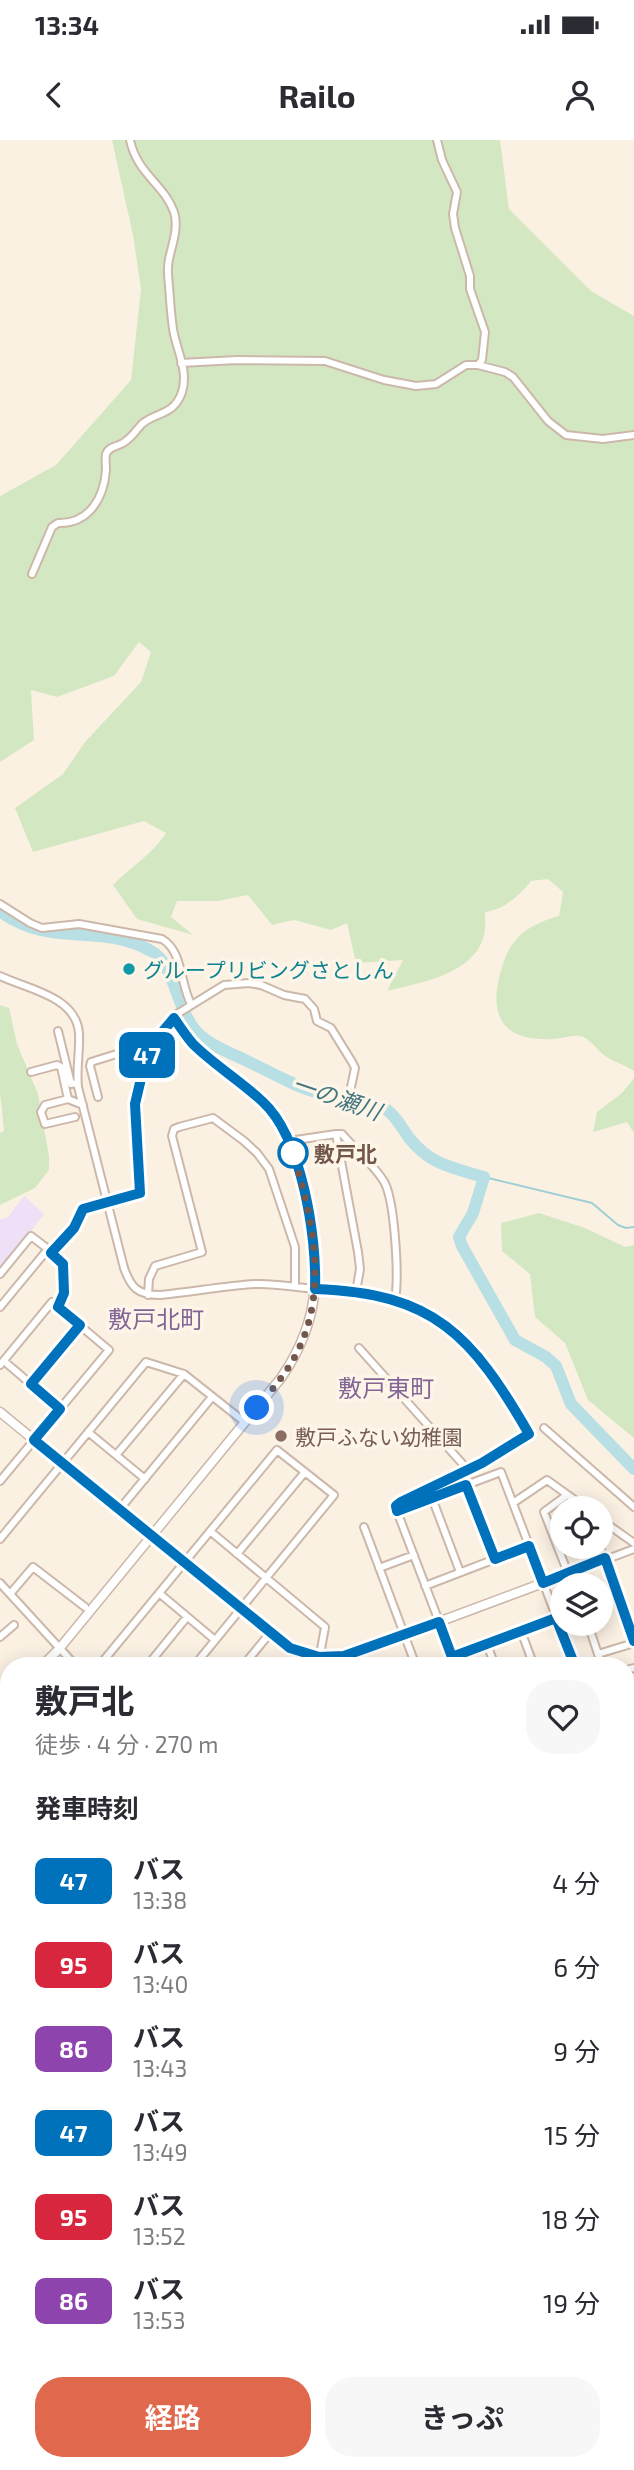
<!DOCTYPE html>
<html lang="ja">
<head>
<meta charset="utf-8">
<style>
	body { margin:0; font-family:"Exo 2","Noto Sans JP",sans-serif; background:#f7f7f7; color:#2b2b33; height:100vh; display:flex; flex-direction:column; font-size:26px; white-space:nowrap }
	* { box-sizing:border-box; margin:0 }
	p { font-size:23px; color:#7c7c81 }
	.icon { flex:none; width:38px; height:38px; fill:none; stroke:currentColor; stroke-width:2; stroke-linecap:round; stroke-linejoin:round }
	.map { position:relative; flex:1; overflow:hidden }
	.drawer { position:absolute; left:0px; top:1517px; width:635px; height:814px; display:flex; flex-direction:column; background:#fff; border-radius:28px 28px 0 0; box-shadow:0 4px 18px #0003 }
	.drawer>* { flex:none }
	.badge { padding:0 14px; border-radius:10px; font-size:24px; line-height:46px }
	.controls { position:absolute; left:550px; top:1356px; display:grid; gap:14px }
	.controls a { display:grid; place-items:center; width:63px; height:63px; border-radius:50%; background:#fff; box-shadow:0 4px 18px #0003; font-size:35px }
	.you { position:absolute; width:35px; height:35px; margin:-18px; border:5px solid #fff; border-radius:50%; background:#1a73e8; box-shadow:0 0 0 10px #1a73e833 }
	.map>.badge { position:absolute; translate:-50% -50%; box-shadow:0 0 0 4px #fff }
	h2 { padding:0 35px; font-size:26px; line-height:63px }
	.round { display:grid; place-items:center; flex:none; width:74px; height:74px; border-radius:28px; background:#f7f7f7 }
	.summary { display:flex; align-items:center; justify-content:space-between; height:119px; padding:0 35px }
	h1 { font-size:33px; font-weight:700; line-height:52px }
	.cta { display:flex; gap:14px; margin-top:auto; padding:14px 35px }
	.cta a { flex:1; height:80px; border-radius:28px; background:#e0684c; color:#fff; font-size:28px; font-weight:700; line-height:80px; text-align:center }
	.cta a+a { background:#f7f7f7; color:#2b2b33 }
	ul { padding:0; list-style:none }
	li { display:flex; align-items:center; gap:21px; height:84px; padding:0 35px }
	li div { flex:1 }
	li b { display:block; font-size:26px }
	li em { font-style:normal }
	li .badge { min-width:77px; font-weight:700; text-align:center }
	.status { display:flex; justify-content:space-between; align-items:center; height:49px; padding:0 35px; background:#fff; direction:ltr }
	.status svg { height:19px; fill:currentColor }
	header { display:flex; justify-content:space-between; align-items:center; height:91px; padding:0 35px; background:#fff; font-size:32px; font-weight:700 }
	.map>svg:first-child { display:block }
	.education { fill:#eee0f7 }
	.green { fill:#d3e8c2 }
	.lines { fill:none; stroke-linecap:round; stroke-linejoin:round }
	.stream { stroke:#9fcfd5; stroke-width:2 }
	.river { stroke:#b8dfe3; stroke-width:12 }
	.minor-casing { stroke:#ccb8aa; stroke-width:10 }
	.tertiary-casing { stroke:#ccb8aa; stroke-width:11 }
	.minor { stroke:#fff; stroke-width:6 }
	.tertiary { stroke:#fff; stroke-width:8 }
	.line-casing { stroke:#fff; stroke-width:16 }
	.line { stroke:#0072bc; stroke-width:10 }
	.walk { stroke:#72574a; stroke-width:7; stroke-dasharray:0 12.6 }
	.culture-dot { fill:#0f9aa8; stroke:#fef5e9; stroke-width:2.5 }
	.stop-dot { fill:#fff; stroke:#0072bc; stroke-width:3.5 }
	.education-dot { fill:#8d6e63; stroke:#fef5e9; stroke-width:2.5 }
	.labels { text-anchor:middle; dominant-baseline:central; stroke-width:7; stroke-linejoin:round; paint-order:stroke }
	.culture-label { font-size:21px; fill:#0d838f; stroke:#fef5e9; text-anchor:start }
	.stop-label { font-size:21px; font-weight:bold; fill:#72574a; stroke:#fef5e9; text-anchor:start }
	.education-label { font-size:21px; fill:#785e54; stroke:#fef5e9; text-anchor:start }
	.water-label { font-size:23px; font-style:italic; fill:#42767e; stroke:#fef5e9 }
	.quarter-label { font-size:24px; fill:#836695; stroke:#fef5e9 }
</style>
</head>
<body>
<div class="status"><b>13:34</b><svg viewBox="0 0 49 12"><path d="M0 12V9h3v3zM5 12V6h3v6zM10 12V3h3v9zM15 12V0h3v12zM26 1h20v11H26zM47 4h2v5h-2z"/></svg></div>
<header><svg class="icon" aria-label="back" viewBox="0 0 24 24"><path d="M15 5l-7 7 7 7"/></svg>Railo<svg class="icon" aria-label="person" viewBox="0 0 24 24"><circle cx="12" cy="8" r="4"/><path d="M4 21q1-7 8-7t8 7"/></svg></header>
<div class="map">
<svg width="634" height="2330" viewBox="0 0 634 2330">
	<rect width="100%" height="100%" fill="#fbf1e3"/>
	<!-- education -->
	<path class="education" d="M24,1056L44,1074L0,1131V1079L7,1078Z"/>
	<!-- green -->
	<path class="green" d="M112,0H500L509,69L591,151L634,176V931C625,925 614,922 605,916C597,910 590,898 580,896C572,895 561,899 553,899C501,902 487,874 502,827C511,796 530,784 559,776L563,752L548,739L531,741C519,756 505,769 485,772C485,779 486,788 484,795C475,834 420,843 387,851L403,820L356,823L347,783L331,790L294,780L272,785L248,755L218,761H177L171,777L193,795L137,779L113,745C130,727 153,714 166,693L144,681L33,712L15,668L63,634L85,602L141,542L151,512L139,502L114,536L57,557L31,550L34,600L0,622V356L56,325L131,240L141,149L133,95Z
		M0,865L9,868L17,904L38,954L49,1016V1030L35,1048L0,1065V993L4,991L0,952Z
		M634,938V993L627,982L593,992L597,972L622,953Z
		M539,1073L585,1088L625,1107L634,1105V1298L588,1260L565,1203L535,1177L530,1134L502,1111L501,1083Z
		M634,1574V2330H207L210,2322H626V1576Z
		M0,1936L9,1950V2322H190V2330H0Z"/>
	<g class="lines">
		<!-- stream -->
		<path class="stream" d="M484,1037L592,1063L618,1085L626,1088L634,1087"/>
		<!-- river -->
		<path class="river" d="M0,771C50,809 101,782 151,811C176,824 176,875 201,896C214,908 232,913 247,921C271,932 295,947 320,953C342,959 367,958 387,970C397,977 403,990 410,999C431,1025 453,1028 484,1037L473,1073L459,1097L462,1106L515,1200L546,1217L556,1226L571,1264L634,1329
			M0,1773L9,1774"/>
		<defs>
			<path id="minor" d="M437,0L442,20L457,52L453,74L455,88L470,136V149L485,192L482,220L478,225
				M181,223L237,220L325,221L384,240L416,246L436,244L466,225H478L505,232L513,237L548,281L566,295L603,299L634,295
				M32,434L52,387L58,383C89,384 104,358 106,330C106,325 105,319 106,314C109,306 117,307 123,303C133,297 135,291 142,284C155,272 174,276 182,252C189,231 176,209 173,189C171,175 170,160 169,146C168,138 167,128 169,119C172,105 179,87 174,72C164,44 137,34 130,0
				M0,764L30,783L42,788L79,784L162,799C183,811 180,844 191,864
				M0,836C27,849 76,856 79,893C80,911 76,928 78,947L124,1128C131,1148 138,1155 160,1155C192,1152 223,1146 255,1144C277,1143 297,1148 319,1149C338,1150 358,1150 377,1155C451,1171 494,1232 529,1294L482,1323L395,1366L456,1526
				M58,891L71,944L77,943
				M31,932L57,925L61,927L68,959
				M98,957L90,926L91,922L152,903
				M75,977L45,984L41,972L45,965L68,959L83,965
				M336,994H342C355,1009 372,1023 383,1040C395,1057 399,1137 395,1160
				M289,1001L336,994L358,1112L360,1129L356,1152
				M0,1134L31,1096L48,1109L0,1167
				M148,1155L149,1139L155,1126L202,1112L172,996L174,989L179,987L213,978L244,1001L257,1013L269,1029L295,1107V1146
				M58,1167L63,1153V1124L51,1113L74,1088L84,1069L140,1053L135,964L148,909L177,874L224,845L249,843L261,845L284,855L305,859L314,869L317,881L331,888L352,922L355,928L350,952
				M359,1208L468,1330
				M4,1221L60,1269
				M0,1225L52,1162L109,1210L0,1341
				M31,1244L80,1185
				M544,1288L634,1367
				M88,1292L145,1339
				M117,1314L184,1234
				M466,1345L495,1419
				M567,1355L544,1372L573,1446
				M432,1358L460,1432
				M513,1363L547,1340L586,1368
				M119,1370L212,1257
				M397,1371L501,1332L575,1526
				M600,1379L634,1403
				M364,1387L416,1526
				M210,1391L325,1487L318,1526
				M0,1399L146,1222L184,1234L242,1280
				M600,1407L634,1501
				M237,1414L305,1332
				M379,1428L414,1415
				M0,1443L76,1526
				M543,1443L634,1409
				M425,1446L529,1406
				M159,1453L215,1500
				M10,1454L33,1427L85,1467
				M588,1484L602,1526
				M521,1491L534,1526
				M0,1497L14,1485
				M487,1504L495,1526
				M598,1514L634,1503
				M452,1517L557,1478
				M99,1526L277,1310L334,1355L194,1526
				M147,1526L187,1477
				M243,1526L270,1493
				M626,1530L634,1528
				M0,1622L9,1633
				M0,1701L9,1705
				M0,1862L9,1866"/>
			<path id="tertiary" d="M0,1272L280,1502C304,1517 328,1520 355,1513L543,1443
				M42,1526L59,1509L281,1238C326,1173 319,1122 302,1049C297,1023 291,995 274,974C252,945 218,929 193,904C185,896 180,887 174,878
				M0,1554L9,1549"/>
		</defs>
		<!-- minor casing -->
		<use href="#minor" class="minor-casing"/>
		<!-- tertiary casing -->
		<use href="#tertiary" class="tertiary-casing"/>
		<!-- minor -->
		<use href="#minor" class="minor"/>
		<!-- tertiary -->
		<use href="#tertiary" class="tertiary"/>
	</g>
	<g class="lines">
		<defs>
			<path id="line" d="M575,1526L556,1478L452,1517L439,1482L344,1516L319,1517L290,1508L34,1300L60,1269L31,1244L80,1185L58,1167L64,1153L63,1124L51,1113L74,1088L83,1069L140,1053L135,964L148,909L174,878C180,887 186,896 193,904C214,925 241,941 263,962C302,998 317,1098 315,1149C434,1153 472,1195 529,1294L482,1323L401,1362L396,1366L397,1371L466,1345L495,1419L529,1406L543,1443L605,1418L634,1501"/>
		</defs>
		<!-- line casing -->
		<use href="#line" class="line-casing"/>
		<!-- line -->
		<use href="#line" class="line"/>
		<!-- walk -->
		<path class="walk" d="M257,1268C268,1254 280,1241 290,1225C331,1159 314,1083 293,1013"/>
	</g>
	<!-- markers -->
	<circle class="culture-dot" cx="129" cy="829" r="7"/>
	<circle class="stop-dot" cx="293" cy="1013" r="14"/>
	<circle class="education-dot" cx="281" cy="1296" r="7"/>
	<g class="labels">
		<!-- culture labels -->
		<g class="culture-label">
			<text x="143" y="829">グループリビングさとしん</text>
		</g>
		<!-- stop labels -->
		<g class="stop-label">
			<text x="314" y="1013">敷戸北</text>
		</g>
		<!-- education labels -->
		<g class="education-label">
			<text x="295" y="1296">敷戸ふない幼稚園</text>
		</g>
		<!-- water labels -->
		<g class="water-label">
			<text transform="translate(337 957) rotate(19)">一の瀬川</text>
		</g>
		<!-- quarter labels -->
		<g class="quarter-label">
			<text x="156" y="1178">敷戸北町</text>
			<text x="386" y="1247">敷戸東町</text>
		</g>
	</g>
</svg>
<div class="controls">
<a><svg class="icon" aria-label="locate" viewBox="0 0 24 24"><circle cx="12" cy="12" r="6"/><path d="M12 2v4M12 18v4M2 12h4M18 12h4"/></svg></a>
<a><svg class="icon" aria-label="layers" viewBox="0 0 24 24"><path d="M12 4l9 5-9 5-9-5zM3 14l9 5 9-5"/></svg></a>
</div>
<div class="you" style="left:257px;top:1268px"></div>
<b class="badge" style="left:147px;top:915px;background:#0072bc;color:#fff">47</b>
<section class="drawer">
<div class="summary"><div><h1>敷戸北</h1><p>徒歩 · 4 分 · 270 m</p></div><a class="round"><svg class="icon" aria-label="heart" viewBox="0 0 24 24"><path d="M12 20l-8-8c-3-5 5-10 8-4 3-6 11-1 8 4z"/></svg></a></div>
<h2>発車時刻</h2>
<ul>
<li><span class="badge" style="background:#0072bc;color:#fff">47</span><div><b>バス</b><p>13:38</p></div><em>4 分</em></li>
<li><span class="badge" style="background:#d7263d;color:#fff">95</span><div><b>バス</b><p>13:40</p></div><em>6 分</em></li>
<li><span class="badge" style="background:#8e44ad;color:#fff">86</span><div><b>バス</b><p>13:43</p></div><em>9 分</em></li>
<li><span class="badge" style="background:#0072bc;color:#fff">47</span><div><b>バス</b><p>13:49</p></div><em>15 分</em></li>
<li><span class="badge" style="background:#d7263d;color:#fff">95</span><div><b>バス</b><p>13:52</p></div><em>18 分</em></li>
<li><span class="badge" style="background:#8e44ad;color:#fff">86</span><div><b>バス</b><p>13:53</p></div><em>19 分</em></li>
</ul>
<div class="cta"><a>経路</a><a>きっぷ</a></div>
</section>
</div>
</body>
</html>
